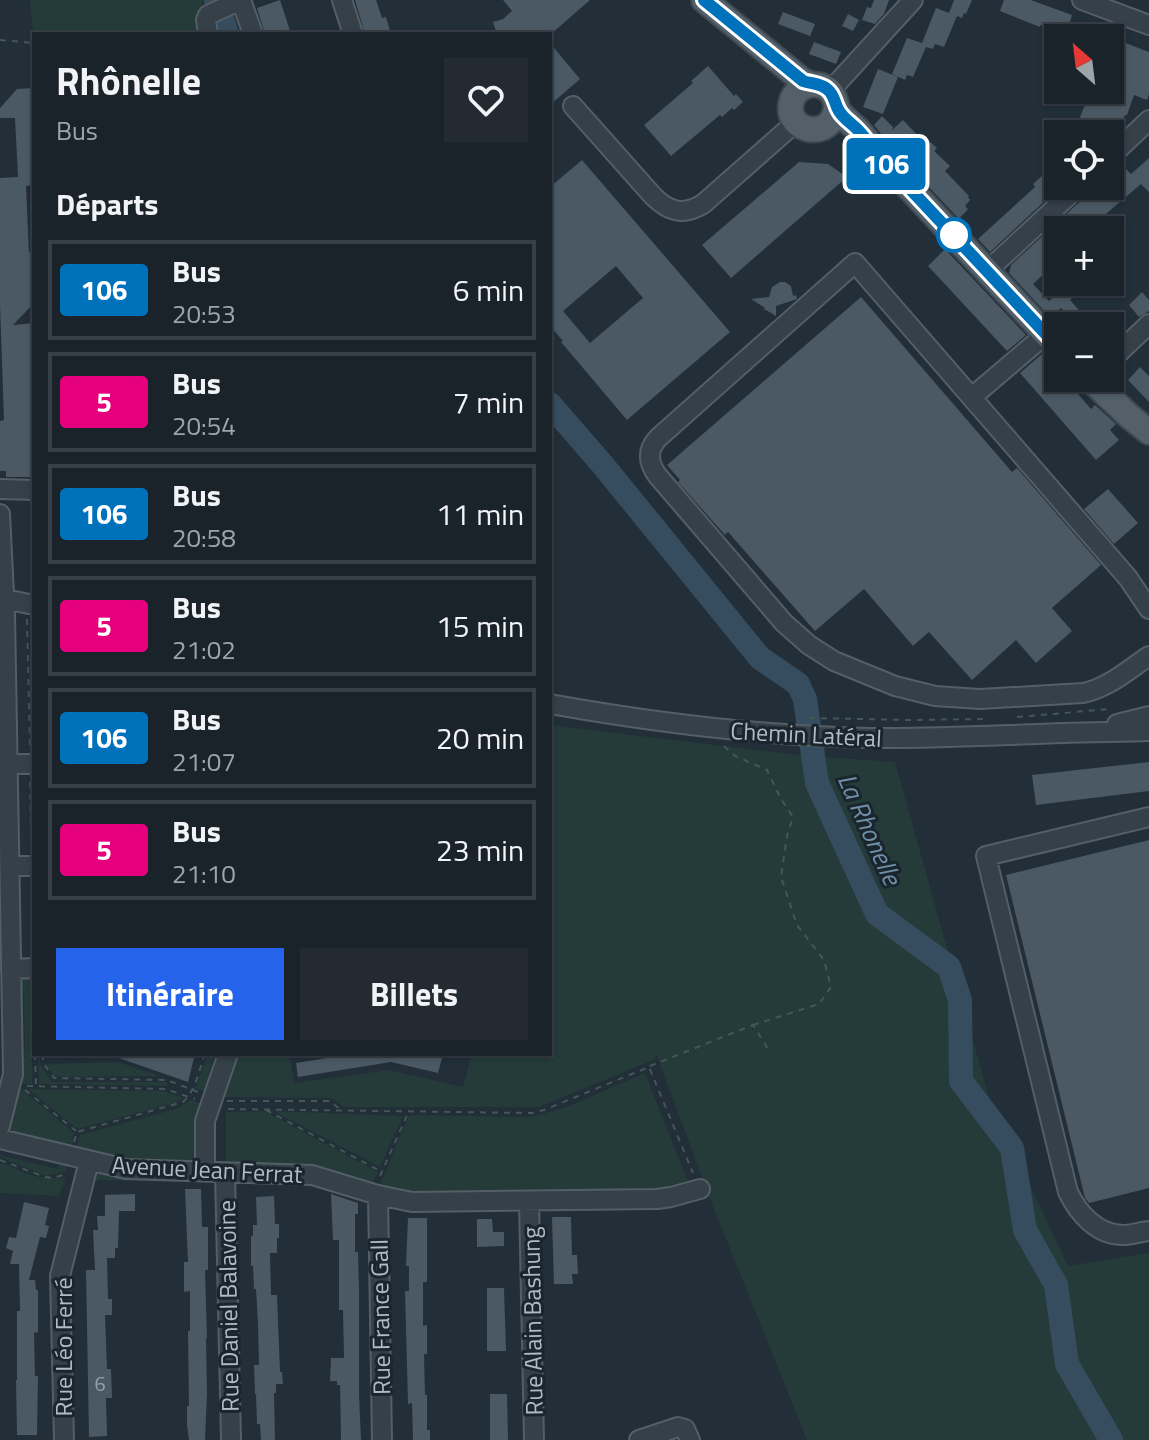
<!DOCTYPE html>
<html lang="fr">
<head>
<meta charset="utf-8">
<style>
	body { margin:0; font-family:"Titillium Web",sans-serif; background:#232a32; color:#f1f3f6; height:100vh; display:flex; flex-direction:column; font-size:30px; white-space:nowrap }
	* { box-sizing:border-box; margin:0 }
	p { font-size:26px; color:#9fa4a8 }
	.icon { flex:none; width:44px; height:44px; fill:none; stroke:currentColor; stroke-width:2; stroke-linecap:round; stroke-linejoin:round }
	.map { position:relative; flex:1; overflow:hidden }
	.sheet { position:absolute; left:32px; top:32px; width:520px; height:1024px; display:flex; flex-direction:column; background:#1a222a; border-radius:0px; box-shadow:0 2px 6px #0004,0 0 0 2px #383f47 }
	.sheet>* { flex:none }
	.badge { padding:0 16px; border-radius:6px; font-size:28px; line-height:52px }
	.needle { width:52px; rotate:332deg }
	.buttons { position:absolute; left:1044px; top:24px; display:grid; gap:16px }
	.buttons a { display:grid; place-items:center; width:80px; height:80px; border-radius:0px; background:#1a222a; box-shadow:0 2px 6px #0004,0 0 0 2px #383f47; font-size:40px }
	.map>.badge { position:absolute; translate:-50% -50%; box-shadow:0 0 0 4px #fff }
	h2 { padding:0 24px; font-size:30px; line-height:72px }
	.round { display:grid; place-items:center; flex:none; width:84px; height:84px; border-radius:0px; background:#232a32 }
	.headline { display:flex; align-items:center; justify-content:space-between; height:136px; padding:0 24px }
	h1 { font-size:38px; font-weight:700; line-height:60px }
	.primary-button { display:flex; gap:16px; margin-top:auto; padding:16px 24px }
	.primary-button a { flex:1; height:92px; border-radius:0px; background:#2563eb; color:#fff; font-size:32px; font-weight:700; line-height:92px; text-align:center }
	.primary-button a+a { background:#232a32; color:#f1f3f6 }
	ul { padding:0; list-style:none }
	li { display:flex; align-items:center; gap:24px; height:100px; margin:0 16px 12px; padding:0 8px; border:4px solid #383f47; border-radius:0px }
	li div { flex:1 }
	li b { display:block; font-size:30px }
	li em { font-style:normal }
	li .badge { min-width:88px; font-weight:700; text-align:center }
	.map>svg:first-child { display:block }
	.green { fill:#243b3a }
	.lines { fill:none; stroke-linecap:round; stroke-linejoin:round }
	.river { stroke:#364d5f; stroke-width:24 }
	.building { fill:#4a5964; fill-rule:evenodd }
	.minor-casing { stroke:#535e66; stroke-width:22 }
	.major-casing { stroke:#3e4952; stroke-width:28 }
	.path { stroke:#435757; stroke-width:2; stroke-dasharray:6 6; stroke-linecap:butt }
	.minor { stroke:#354049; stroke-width:18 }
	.major { stroke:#535f69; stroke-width:24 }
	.line-casing { stroke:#fff; stroke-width:18 }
	.line { stroke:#0072bc; stroke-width:12 }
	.stop-dot { fill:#fff; stroke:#0072bc; stroke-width:4 }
	.labels { text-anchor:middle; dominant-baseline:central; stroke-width:6; stroke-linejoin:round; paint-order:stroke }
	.number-label { font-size:20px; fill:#96a2ad }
	.street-label { font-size:24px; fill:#b0bbc5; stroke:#1a252d }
	.water-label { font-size:26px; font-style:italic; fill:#7090a8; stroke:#1a252d }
</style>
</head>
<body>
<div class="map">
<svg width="1149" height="1440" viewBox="0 0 1149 1440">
	<rect width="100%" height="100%" fill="#222e38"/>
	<!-- green -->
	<path class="green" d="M30,0H203L195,34H34V43Z
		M550,725L797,755L895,762L989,1098L1068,1266L1149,1253V1440H807L712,1204L655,1051L656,1059L539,1107H344L332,1098L222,1097L238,1054H302L290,1057L294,1083L389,1070L463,1087L472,1054H550Z
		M32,974V1084H16L18,1052H25L24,990H17L18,978Z
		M38,1054H39L40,1064L52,1082H167V1086L39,1084Z
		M208,1054H215L209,1072L214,1075L208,1093L195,1088Z
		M118,1062L160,1076L55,1077L46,1064Z
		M645,1073L689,1184L664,1191L443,1193L412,1191L380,1185L408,1117L411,1115L531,1117L567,1107Z
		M16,1088L21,1089L74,1133L71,1149L10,1134L6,1128Z
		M28,1089L163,1091L184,1098L175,1103L77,1129Z
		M190,1100L203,1104L200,1153L187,1162L130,1161L76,1150L80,1135L179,1108Z
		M264,1111L378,1172L372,1184L312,1167L226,1166V1112Z
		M273,1111L403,1116L380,1167Z
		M0,1155L58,1169L59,1160L68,1162L65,1172L46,1176L0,1157Z
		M0,1162C23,1172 40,1182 66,1177L59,1196L0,1193Z
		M95,1171L212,1178L213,1181L91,1180Z"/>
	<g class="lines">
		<!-- river -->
		<path class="river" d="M216,0L227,34
			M550,404L602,464L760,658L798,684L805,699L817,783L877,914L949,967L960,1000L961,1081L1012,1148L1025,1230L1056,1285L1067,1364L1111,1440"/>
	</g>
	<!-- building -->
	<path class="building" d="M280,0L291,34H265L257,8Z
		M355,0H376L382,18L386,17L391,34H365Z
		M503,0H590L551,34H497L493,22L503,19L512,11Z
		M874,0H889L884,14L875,24L862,20L867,7L871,8Z
		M954,0H972L966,14L964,13L962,18L949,13Z
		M1004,0H1031L1072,15L1070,22L1109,38H1064L1065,34L1040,25V27L1000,11Z
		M936,8L957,16L944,47L935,44L933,49L926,47L913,77L907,75L905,80L892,74L907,38L922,43Z
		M783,12L815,24L810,36L778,24Z
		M848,14L859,20L853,31L842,26Z
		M1110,37L1149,52V94L1147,100L1134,95L1127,115H1125L1117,134H1098L1080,117L1091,90H1110V85L1118,89L1126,68L1110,61Z
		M814,42L841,52L836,64L809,54Z
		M550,43L580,79L550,105Z
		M708,66L734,96L736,94L743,102L734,110L732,108L722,117L720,115L671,156L644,125L693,83L691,81Z
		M878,69L898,77L883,114L863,107Z
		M34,88V185L26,186L29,252H32L34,303L13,325L34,323V477H6V471H0V421L4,420L0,305V178L18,177L15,118H0V108L17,89Z
		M882,116L893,127L892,130L903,120L924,142L927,139L937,148L934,151L950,166L945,171L969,196L968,197L970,200L965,206L968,209L959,219L893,149L874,125Z
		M1149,158V192L1141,184L1101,218L1104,221L1094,230H1058V261L1033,284L1049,301L1070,282H1074L1081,290L1070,300L1093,326H1077L1061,308L1050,317L1009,273L1011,265L1087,195L1091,186H1110V176L1122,165L1131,174Z
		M582,160L730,332L627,420L561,342L563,341L550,326V187ZM616,266L643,298L590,343L563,311Z
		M799,162L828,164L847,177L731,278L702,245Z
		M1052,167L1058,173V186H1061L990,252L978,239L1035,187L1033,184Z
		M945,249L1026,335L1007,351L928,266Z
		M780,282H785L791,286L793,296L796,295L797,299L776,306V316L766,310H764L765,308L751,299L769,297L772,287Z
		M1142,292L1149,300V311L1139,317L1129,305Z
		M861,297L1012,472L1017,468L1101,565L1052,608L1072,631L1036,663L1016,640L972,680L929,632L913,646L864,589L815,631L728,532L725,535L678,482L680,480L667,465Z
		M1042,354L1058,372V378H1064L1091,409L1095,405L1116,424L1110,430L1119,440L1096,460L1020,373Z
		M1140,367L1149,376V402L1128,380Z
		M1108,489L1138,523L1114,544L1084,509Z
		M1149,762V791L1036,805L1032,775Z
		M1149,840V1188L1089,1203L1085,1198L1006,875Z
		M113,1054H195L188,1082L113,1056Z
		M332,1054H443L438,1073L391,1062L298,1077L296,1063L333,1057Z
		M185,1189H201L202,1227H208V1270H205L207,1338H206L207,1393L205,1440H189L187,1425V1406H189L188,1331H190V1291L184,1292V1262H188Z
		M135,1194V1211H119L118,1248H115V1258H107L108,1299H112V1315H105L107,1369H111L112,1398H106L107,1436L89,1437L86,1270H95L93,1230H98L97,1216H105V1195Z
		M331,1194L358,1203V1214H355V1252H358L359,1289V1394L361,1440H341L340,1385H337V1381H330L331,1358H344L343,1310H339V1240H333Z
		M274,1196L275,1224H279V1238H277V1253H270L271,1295H277L280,1372H282L283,1384H276V1393H274L275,1440H261L260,1424H257L256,1394H255L254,1365H259L258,1324L256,1289H254L253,1266H251V1236H253V1225H257L256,1197Z
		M24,1202L49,1208L45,1225L49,1226L46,1238L40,1237L29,1280H35L36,1290H38V1332L34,1333L35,1376H38L37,1435H17L16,1380H17V1311H20L19,1264H10L13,1251L6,1248L9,1237L16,1238Z
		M552,1217H571L572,1255H577L578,1274H572L573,1284H554Z
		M408,1218H427V1282H423V1326L427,1325V1354H424L425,1395H427V1430H430V1440H413L412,1403L408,1404L405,1291H409V1266H406Z
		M477,1219H492L493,1232H504V1246L477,1247Z
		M487,1288H504L506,1351H487Z
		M490,1394H507L508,1440H490Z"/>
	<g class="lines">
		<defs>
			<path id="minor" d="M241,0L253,34
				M342,0L353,34
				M1082,0L1149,25
				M208,34L206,20L208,15L241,0
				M830,91L913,0
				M573,106L653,196C669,212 683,216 703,204L796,122
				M1110,157L1149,120
				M987,271L1079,186
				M1110,361L1149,324
				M972,397L1046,334
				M0,489L34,490
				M0,514L5,614L13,1074L0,1126
				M0,598L34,605
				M1149,609L1128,578L855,263L658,438C647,450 648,462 657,475L784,623L809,645L834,661L895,686L935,696L980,699L1083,693C1108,688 1128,670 1149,656
				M550,704C656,723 762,736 870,738C935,739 999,735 1064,733C1092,732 1121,732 1149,731
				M1117,724L1149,716
				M8,764H34
				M1149,817L986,856L1068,1192C1078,1213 1097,1235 1123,1235C1131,1235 1140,1232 1149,1231
				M10,866H34
				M11,969L34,968
				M0,1139L126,1169L312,1175L378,1195L412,1202L657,1199L671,1197L700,1189
				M205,1171V1121L228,1054
				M225,1173L231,1440
				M378,1195L382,1440
				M529,1201L534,1440
				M64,1440L60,1276L89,1161
				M639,1440L678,1427L685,1429L690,1440"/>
			<path id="major" d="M704,0L803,81L811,84
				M836,108C832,141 786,133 791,104C794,86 816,78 830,91C836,97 835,106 840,113C845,119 852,124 858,130C866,139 874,149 882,159L1058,347
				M1089,378L1129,416L1149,432"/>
		</defs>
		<!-- minor casing -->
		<use href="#minor" class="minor-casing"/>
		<!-- major casing -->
		<use href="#major" class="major-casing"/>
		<!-- path -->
		<path class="path" d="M0,40L34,43
			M27,619L30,748
			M1017,717L1110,709
			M809,718L910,720L987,719
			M724,746L735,756L767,770L781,799L793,817L787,836L781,877L797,925L824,960L831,987L819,1004L753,1025
			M30,782L31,848
			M32,882L34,952
			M35,1054L36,1085
			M43,1054V1063L54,1078L167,1080L198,1092
			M650,1066L753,1025L770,1052
			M27,1086L165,1089L195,1099
			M25,1090L76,1131
			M227,1101H330L341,1110
			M228,1109L532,1113L544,1110L649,1067L693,1173
			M266,1110L382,1172
			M74,1142L77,1132L183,1102C196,1090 199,1070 205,1054
			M0,1160L45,1177L52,1178L67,1174
			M380,1176L408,1113"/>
		<!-- minor -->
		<use href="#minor" class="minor"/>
		<!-- major -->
		<use href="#major" class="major"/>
	</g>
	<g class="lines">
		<defs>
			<path id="line" d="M704,0L803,81C811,84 820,83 827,89C835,95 834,103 839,111C843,118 851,123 857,129C866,138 873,149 882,159L1058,347"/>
		</defs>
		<!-- line casing -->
		<use href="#line" class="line-casing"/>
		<!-- line -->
		<use href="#line" class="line"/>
	</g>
	<!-- markers -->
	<circle class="stop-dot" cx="954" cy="235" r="16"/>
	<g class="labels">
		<!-- number labels -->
		<g class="number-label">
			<text x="100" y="1383">6</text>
		</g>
		<!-- street labels -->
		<g class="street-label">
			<text transform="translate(806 734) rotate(3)">Chemin Latéral</text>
			<text transform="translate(207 1169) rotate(3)">Avenue Jean Ferrat</text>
			<text transform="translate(228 1306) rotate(-91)">Rue Daniel Balavoine</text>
			<text transform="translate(380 1317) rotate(-91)">Rue France Gall</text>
			<text transform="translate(532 1321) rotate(-91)">Rue Alain Bashung</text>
			<text transform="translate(63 1347) rotate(-90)">Rue Léo Ferré</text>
		</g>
		<!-- water labels -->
		<g class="water-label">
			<text transform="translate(870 829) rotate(66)">La Rhonelle</text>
		</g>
	</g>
</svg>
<div class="buttons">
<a><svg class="needle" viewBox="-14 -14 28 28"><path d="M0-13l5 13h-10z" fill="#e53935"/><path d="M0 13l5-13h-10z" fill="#9fa4a8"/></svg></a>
<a><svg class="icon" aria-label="locate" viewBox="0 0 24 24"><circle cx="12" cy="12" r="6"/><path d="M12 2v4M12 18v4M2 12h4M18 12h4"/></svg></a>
<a>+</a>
<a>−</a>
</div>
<b class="badge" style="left:886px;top:164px;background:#0072bc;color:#fff">106</b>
<section class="sheet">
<div class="headline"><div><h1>Rhônelle</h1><p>Bus</p></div><a class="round"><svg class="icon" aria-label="heart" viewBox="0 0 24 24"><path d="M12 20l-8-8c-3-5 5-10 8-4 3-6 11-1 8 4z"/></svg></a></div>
<h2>Départs</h2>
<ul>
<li><span class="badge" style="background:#0072bc;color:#fff">106</span><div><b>Bus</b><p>20:53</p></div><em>6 min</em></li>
<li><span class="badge" style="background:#e6007e;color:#fff">5</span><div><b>Bus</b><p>20:54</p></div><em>7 min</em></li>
<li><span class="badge" style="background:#0072bc;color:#fff">106</span><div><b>Bus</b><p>20:58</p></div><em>11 min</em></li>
<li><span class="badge" style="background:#e6007e;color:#fff">5</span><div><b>Bus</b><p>21:02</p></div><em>15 min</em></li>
<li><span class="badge" style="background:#0072bc;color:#fff">106</span><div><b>Bus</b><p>21:07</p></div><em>20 min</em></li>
<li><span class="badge" style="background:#e6007e;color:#fff">5</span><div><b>Bus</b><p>21:10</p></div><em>23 min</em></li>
</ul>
<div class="primary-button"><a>Itinéraire</a><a>Billets</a></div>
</section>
</div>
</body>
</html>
